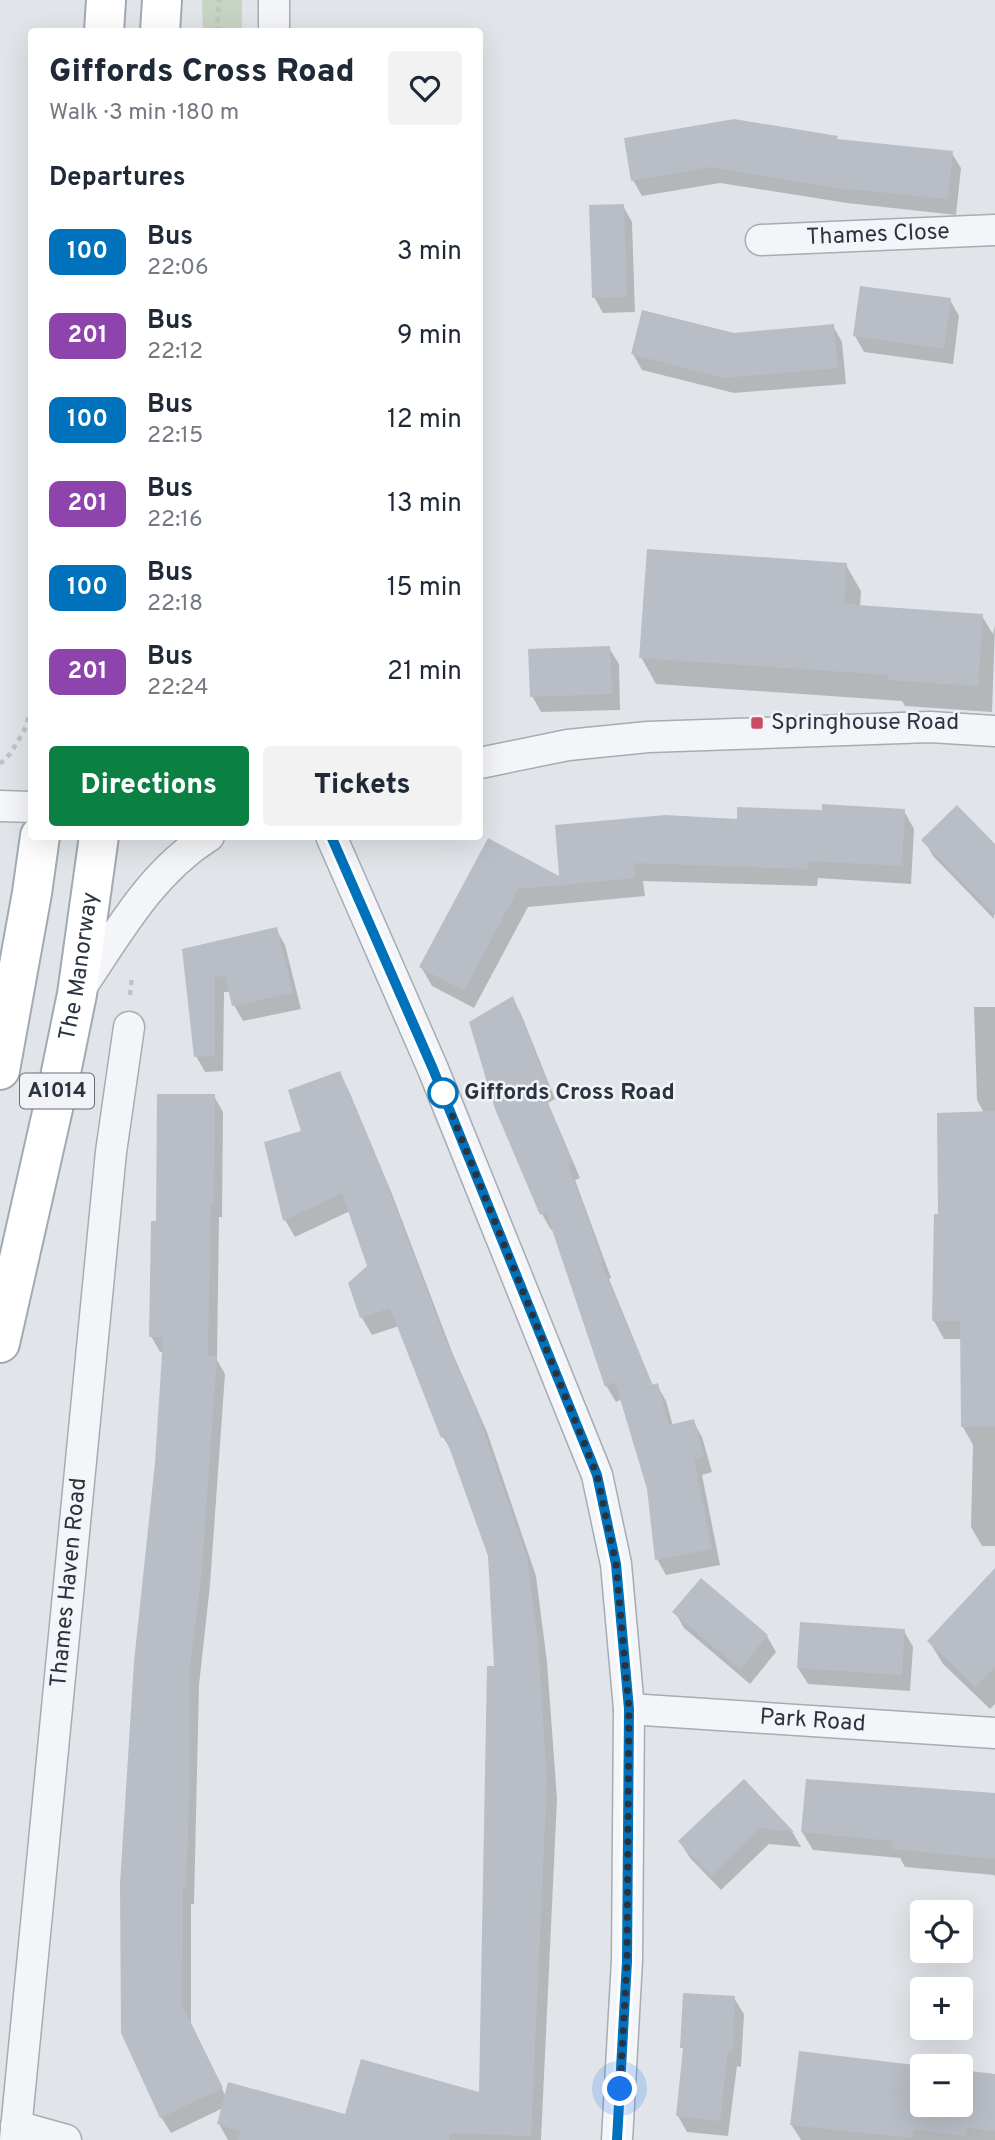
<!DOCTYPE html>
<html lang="en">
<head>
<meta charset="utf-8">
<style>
	body { margin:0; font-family:Overpass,sans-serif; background:#f2f2f3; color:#1f2937; height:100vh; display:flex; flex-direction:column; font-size:26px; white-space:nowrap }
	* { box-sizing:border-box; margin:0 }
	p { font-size:23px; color:#747a83 }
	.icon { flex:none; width:38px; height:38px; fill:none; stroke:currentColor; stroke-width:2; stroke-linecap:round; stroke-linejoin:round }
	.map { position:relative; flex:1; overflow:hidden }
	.side { position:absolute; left:28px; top:28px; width:455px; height:812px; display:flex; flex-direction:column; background:#fff; border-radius:7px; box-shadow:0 7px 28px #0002 }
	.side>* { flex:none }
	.badge { padding:0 14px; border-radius:10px; font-size:24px; line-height:46px }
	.fabs { position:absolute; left:910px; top:1900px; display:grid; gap:14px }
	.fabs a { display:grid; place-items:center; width:63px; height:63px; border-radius:7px; background:#fff; box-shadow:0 7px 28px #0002; font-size:35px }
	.you { position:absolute; width:35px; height:35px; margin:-18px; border:5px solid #fff; border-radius:50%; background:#1a73e8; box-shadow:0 0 0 10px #1a73e833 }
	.map>.badge { position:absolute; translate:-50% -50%; box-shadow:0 0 0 4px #fff }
	h2 { padding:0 21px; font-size:26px; line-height:63px }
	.round { display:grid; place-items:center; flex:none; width:74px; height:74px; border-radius:7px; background:#f2f2f3 }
	.head { display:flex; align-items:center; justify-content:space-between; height:119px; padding:0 21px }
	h1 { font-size:33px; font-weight:800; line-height:52px }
	.action { display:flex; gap:14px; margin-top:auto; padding:14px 21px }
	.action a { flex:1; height:80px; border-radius:7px; background:#0b8043; color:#fff; font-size:28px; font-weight:800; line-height:80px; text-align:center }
	.action a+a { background:#f2f2f3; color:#1f2937 }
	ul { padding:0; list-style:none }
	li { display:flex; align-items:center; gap:21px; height:84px; padding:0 21px }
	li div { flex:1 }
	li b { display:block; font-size:26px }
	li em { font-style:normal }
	li .badge { min-width:77px; font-weight:700; text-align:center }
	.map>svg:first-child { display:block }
	.green { fill:#c7d3c3 }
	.shadow { fill:#0003 }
	.building { fill:#b9bec6 }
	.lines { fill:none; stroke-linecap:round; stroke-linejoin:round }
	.street-casing { stroke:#a6acb3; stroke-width:33 }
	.primary-casing { stroke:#a1aab4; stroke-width:42 }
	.path { stroke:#bfc3c8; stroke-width:4.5; stroke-dasharray:5 5; stroke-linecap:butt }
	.street { stroke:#f4f5f8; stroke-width:30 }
	.primary { stroke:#fff; stroke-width:38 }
	.line-casing { stroke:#fff; stroke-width:16 }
	.line { stroke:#0072bc; stroke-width:10 }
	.walk { stroke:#2a3340; stroke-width:7; stroke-dasharray:0 12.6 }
	.poi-dot { fill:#c84c64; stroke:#f1f3f7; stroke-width:2.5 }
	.stop-dot { fill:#fff; stroke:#0072bc; stroke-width:3.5 }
	.labels { text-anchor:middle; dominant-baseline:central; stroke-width:5; stroke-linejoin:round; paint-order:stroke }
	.shield { fill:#f1f3f7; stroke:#666d77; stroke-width:2 }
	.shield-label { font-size:21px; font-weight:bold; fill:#2a3340 }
	.street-label { font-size:23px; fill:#2a3340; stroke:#f1f3f7 }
	.poi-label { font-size:23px; fill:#2a3340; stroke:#f1f3f7; text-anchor:start }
	.stop-label { font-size:23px; font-weight:bold; fill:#2a3340; stroke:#f1f3f7; text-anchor:start }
</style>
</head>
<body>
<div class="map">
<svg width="995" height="2140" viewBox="0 0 995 2140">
	<rect width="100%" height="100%" fill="#e1e5e9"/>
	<!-- green -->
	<path class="green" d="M202,0H242V31H203Z"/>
	<!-- shadow -->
	<path class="shadow" d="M837,138L838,140L951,152L961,168L956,215L847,203L720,183L642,196L633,180Z
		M623,206L632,222L635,312L603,313L594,297Z
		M950,300L959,316L953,364L864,352L855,336Z
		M833,326L842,342L846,384L734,393L642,370L633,354Z
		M846,565L861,591L860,607L982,616L993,634L995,625L992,712L905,706L902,701L656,684L641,657Z
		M609,648L619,664L620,710L541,712L532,696Z
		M823,811H904L914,829L911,884L818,878L817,886L643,881L645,896L528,907L474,1008L432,986L421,967L489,840L561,879L738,821Z
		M924,840L995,846L994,919L933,856Z
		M276,929L285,945L301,1009L243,1021L234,1005L230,992H224L223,1071L205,1072L196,1056L184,950Z
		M512,998L521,1014L555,1099L548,1103L580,1178L575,1180L611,1278L609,1279L653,1386L657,1385L666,1401L673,1426L693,1421L702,1437L712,1472L702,1475L720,1565L666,1575L657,1559L649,1489L622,1399L616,1402L607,1387L553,1229L551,1230L542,1214L497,1109Z
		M974,1007H995V1546H982L971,1527L973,1445L963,1427L962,1339H944L934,1321L940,1216L984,1113L977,1100Z
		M339,1073L349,1091L392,1194L452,1352L487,1432L536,1576L547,1662L557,1799L541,2140H228L219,2124L223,2108L171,2133L161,2117L157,1463L164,1352H160L151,1336L158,1223L214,1096L223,1112L222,1217H219L217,1360L225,1374L210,1585L199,1685L194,1904H191V2023L226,2097L346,2116L481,2094L496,1667L490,1556L454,1455L443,1437L399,1326L372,1335L362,1318L350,1283L369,1267L350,1211L295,1237L285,1220L303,1132Z
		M995,1571V1704L990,1709L943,1664L929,1641Z
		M675,1612L767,1636L776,1652L750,1684L684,1628Z
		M904,1631L913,1647L910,1691L808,1684L798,1668Z
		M744,1781L793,1833L801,1847L769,1844L721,1890L690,1858L680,1842Z
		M995,1803V1877L994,1875L905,1867L900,1858L813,1850L802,1832Z
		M734,1998L744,2014L741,2067L737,2066L728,2136L687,2132L678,2116L685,2052L682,2047Z
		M800,2053L922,2067V2105H961V2072L995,2078V2140H801L791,2124Z"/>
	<!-- building -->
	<path class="building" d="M734,119L838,136L837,139L953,151L948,199L837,188L710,167L631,181L624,138Z
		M624,204L627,297L592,298L589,205Z
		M860,286L951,298L944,349L853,336Z
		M642,310L734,333L834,324L838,368L724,378L631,354Z
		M647,549L847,563L844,604L983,614L978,686L888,680L889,675L639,658Z
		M610,646L612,694L530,697L528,649Z
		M822,804L905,809L902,866L808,861V869L634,863L635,878L518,889L464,991L419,967L488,838L559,876L555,825L665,815L737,819V807L822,810Z
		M957,805L995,844V915L921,840Z
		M277,927L293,993L232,1006L225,976L215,977V1056L194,1057L182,949Z
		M513,996L547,1083L540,1087L572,1161L568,1164L603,1262L601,1263L652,1385L658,1383L669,1425L694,1419L704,1456L694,1459L712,1549L655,1560L647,1489L615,1382L605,1387L546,1212L540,1215L495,1109L469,1022Z
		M340,1071L383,1174L443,1333L477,1412L527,1557L538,1643L547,1780L531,2136L451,2133L449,2140H238L240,2131L217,2124L228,2082L345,2114L361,2059L479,2092L487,1666H494L488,1556L445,1436L441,1438L390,1308L360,1318L348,1283L367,1266L342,1193L283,1221L264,1142L301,1131L288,1090Z
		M157,1094H215L214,1202H211L208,1356H217L202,1568L190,1668V1775L186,1889L183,1888L182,2005L223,2088L160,2118L121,2033L120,1884L134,1662L155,1463L163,1337H149L151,1221H156Z
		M995,1111V1427H961L960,1321H932L934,1214H938L937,1113Z
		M995,1568V1667L976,1687L927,1641Z
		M701,1578L768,1635L740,1669L672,1612Z
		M800,1622L905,1629L902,1675L797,1668Z
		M744,1779L794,1832L760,1828L711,1876L678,1841Z
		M806,1779L995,1793V1859L892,1849L893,1841L801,1832Z
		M683,1993L735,1996L733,2051H728L720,2121L676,2116L683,2048H680Z
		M799,2051L931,2067H922V2105H961V2070L995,2074V2131L967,2128L966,2136L914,2130L912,2138L790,2125Z"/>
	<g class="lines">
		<defs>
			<g id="street">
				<path d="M274,0V32"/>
				<path id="s1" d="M761,240L995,230"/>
				<path d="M480,763L568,745L648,737L930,727L995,731"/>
				<path d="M0,806L32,807"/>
				<path d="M331,836L433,1069L597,1475L616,1564L629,1709L627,1960L617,2140"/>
				<path d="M78,992C117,935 149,874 209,836"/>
				<path id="s2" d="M629,1709L995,1733"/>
				<path d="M16,2126L66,2140"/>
				<path id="s3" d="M15,2140L111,1152L129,1027"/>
			</g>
			<g id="primary">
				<path d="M104,32L106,0"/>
				<path d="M160,32L162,0"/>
				<path d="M0,1070L32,893L40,836"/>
				<path id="s4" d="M0,1343L59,1082L77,994L99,836"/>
			</g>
		</defs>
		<!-- street casing -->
		<use href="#street" class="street-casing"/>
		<!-- primary casing -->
		<use href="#primary" class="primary-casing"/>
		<!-- path -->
		<path class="path" d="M217,32L219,0
			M0,764L10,754L24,731L32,708
			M130,995L132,976"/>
		<!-- street -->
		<use href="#street" class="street"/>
		<!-- primary -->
		<use href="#primary" class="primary"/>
	</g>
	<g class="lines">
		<defs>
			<path id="line" d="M331,836L433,1069L597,1475L616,1564L629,1709L627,1961L617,2140"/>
		</defs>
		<!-- line casing -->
		<use href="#line" class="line-casing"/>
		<!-- line -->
		<use href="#line" class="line"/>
		<!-- walk -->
		<path class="walk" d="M443,1093L597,1475L616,1564L629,1709L627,1961L620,2089"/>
	</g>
	<!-- markers -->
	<rect class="poi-dot" x="750" y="716" width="14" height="14" rx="3.5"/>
	<circle class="stop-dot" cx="443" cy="1093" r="14"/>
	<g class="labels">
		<!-- shield labels -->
		<rect class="shield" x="20" y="1073.5" width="74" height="35" rx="5"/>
		<g class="shield-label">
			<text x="57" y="1091">A1014</text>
		</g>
		<!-- street labels -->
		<g class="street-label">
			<text stroke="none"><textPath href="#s1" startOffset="117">Thames Close</textPath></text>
			<text stroke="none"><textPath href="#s4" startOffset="385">The Manorway</textPath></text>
			<text stroke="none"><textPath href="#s3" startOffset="560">Thames Haven Road</textPath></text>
			<text stroke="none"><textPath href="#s2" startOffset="184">Park Road</textPath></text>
		</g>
		<!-- poi labels -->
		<g class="poi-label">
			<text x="771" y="723">Springhouse Road</text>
		</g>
		<!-- stop labels -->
		<g class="stop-label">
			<text x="464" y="1093">Giffords Cross Road</text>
		</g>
	</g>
</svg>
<div class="fabs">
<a><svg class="icon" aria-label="locate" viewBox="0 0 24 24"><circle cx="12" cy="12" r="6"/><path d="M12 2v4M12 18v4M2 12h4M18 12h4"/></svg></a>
<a>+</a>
<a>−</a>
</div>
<div class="you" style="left:620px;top:2089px"></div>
<section class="side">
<div class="head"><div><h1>Giffords Cross Road</h1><p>Walk · 3 min · 180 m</p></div><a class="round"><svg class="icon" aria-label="heart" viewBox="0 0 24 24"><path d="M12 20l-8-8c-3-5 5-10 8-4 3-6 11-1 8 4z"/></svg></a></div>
<h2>Departures</h2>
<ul>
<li><span class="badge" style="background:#0072bc;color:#fff">100</span><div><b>Bus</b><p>22:06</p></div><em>3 min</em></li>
<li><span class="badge" style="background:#8e44ad;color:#fff">201</span><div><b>Bus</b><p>22:12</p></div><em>9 min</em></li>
<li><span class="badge" style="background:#0072bc;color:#fff">100</span><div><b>Bus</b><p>22:15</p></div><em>12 min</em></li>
<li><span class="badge" style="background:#8e44ad;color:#fff">201</span><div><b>Bus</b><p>22:16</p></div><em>13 min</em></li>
<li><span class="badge" style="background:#0072bc;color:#fff">100</span><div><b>Bus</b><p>22:18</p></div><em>15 min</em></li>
<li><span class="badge" style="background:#8e44ad;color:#fff">201</span><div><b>Bus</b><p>22:24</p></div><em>21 min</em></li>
</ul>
<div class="action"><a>Directions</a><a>Tickets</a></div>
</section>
</div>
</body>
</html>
